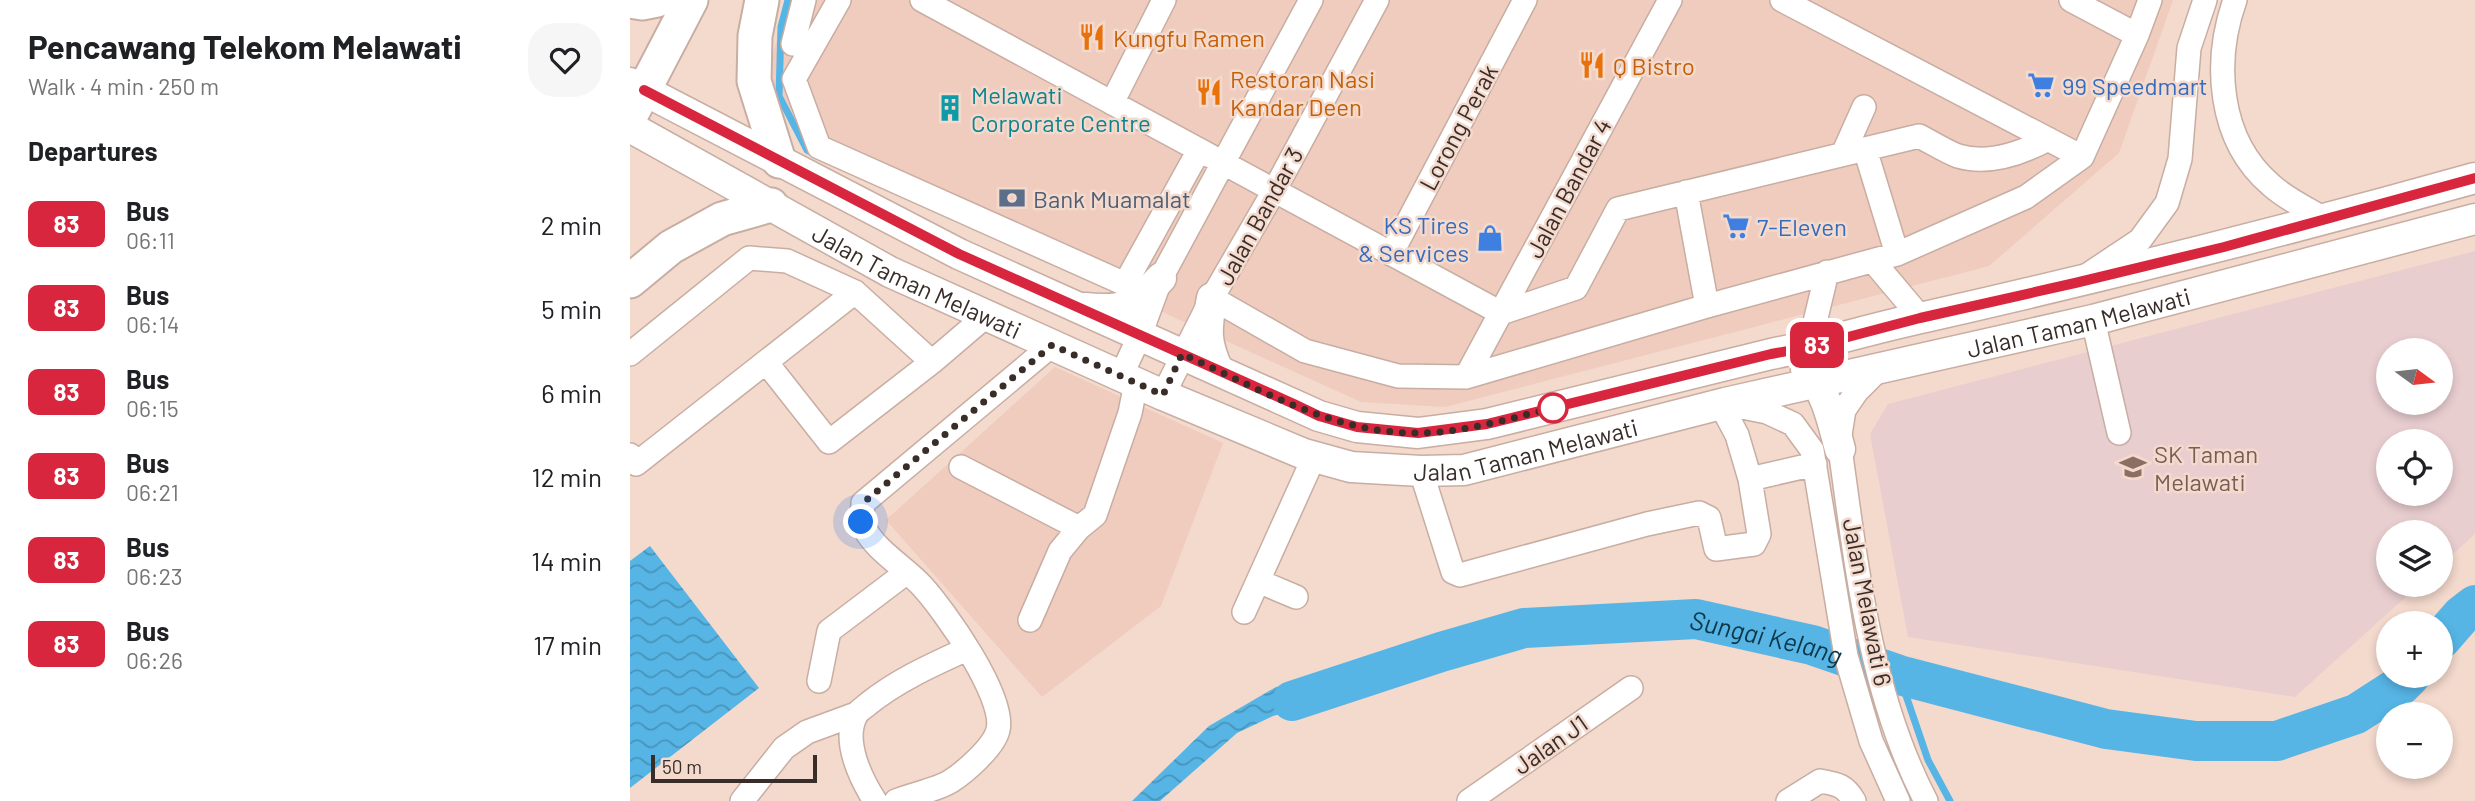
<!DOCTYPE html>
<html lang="en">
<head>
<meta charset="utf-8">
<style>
	body { margin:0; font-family:Barlow,sans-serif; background:#f6f6f6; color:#202124; height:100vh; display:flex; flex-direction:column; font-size:26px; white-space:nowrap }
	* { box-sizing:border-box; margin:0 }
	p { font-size:23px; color:#757577 }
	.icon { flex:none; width:38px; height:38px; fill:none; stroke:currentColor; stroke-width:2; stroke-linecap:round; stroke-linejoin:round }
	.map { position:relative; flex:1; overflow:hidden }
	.panel { display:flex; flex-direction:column; background:#fff; width:630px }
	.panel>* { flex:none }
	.badge { padding:0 14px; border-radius:10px; font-size:24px; line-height:46px }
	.needle { width:46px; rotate:105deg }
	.tools { position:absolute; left:1746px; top:338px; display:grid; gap:14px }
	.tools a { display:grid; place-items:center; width:77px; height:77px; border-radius:50%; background:#fff; box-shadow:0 4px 10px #0003; font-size:35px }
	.scale { position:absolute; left:21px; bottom:18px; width:166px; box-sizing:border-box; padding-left:7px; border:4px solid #382d29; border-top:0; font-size:19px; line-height:24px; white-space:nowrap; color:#382d29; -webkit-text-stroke:5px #f4d9cd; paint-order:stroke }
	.you { position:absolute; width:35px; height:35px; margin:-18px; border:5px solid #fff; border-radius:50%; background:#1a73e8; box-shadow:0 0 0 10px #1a73e833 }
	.map>.badge { position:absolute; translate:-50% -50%; box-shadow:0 0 0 4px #fff }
	h2 { padding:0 28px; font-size:26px; line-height:63px }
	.round { display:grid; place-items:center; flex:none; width:74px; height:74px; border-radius:28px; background:#f6f6f6 }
	.head { display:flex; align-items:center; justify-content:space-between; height:119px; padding:0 28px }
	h1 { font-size:33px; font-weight:700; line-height:52px }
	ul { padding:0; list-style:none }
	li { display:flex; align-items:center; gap:21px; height:84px; padding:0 28px }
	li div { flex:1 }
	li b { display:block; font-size:26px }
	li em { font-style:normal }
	li .badge { min-width:77px; font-weight:700; text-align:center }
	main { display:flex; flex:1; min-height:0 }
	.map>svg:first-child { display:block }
	.built { fill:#efccbe }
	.education { fill:#e9ced0; fill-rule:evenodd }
	.water { fill:url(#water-waves) }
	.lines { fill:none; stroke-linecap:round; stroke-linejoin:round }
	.stream { stroke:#56b5e5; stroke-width:7 }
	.river { stroke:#56b5e5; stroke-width:40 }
	.minor-casing { stroke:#c8ada2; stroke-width:26 }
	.major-casing { stroke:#c8ada2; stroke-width:33 }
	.highway-casing { stroke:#c8ada2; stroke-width:37 }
	.minor { stroke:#fff; stroke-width:23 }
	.major { stroke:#fff; stroke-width:30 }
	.highway { stroke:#fff; stroke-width:33 }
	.line-casing { stroke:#fff; stroke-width:16 }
	.line { stroke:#d7263d; stroke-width:10 }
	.walk { stroke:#382d29; stroke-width:7; stroke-dasharray:0 12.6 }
	.stop-dot { fill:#fff; stroke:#d7263d; stroke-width:3.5 }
	.labels { text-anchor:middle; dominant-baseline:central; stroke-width:5; stroke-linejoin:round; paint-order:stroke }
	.food-label { font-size:24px; fill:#c56008; stroke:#f4d9cd; text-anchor:start }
	.shop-label { font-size:24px; fill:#366cbe; stroke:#f4d9cd; text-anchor:start }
	.culture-label { font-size:24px; fill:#0d838f; stroke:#f4d9cd; text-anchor:start }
	.street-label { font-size:24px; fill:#382d29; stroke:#f4d9cd }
	.service-label { font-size:24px; fill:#4e5e75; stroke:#f4d9cd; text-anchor:start }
	.education-label { font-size:24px; fill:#785e54; stroke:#f4d9cd; text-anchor:start }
	.water-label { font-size:26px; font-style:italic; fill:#0c374b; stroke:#f4d9cd }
</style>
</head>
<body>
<main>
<section class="panel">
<div class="head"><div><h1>Pencawang Telekom Melawati</h1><p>Walk · 4 min · 250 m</p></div><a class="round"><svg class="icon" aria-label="heart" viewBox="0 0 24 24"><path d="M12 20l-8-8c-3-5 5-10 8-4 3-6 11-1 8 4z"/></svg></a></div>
<h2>Departures</h2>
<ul>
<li><span class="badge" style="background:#d7263d;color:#fff">83</span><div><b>Bus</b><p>06:11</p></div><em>2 min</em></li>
<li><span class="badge" style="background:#d7263d;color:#fff">83</span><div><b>Bus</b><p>06:14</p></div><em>5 min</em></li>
<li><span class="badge" style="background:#d7263d;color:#fff">83</span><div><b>Bus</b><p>06:15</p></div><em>6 min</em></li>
<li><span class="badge" style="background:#d7263d;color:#fff">83</span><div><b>Bus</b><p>06:21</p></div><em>12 min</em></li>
<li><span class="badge" style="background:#d7263d;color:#fff">83</span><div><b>Bus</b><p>06:23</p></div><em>14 min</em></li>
<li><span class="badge" style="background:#d7263d;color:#fff">83</span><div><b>Bus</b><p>06:26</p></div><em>17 min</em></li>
</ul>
</section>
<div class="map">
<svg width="1845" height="801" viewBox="0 0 1845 801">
	<defs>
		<pattern id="water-waves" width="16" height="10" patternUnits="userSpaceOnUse" patternTransform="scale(1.75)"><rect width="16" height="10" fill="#56b5e5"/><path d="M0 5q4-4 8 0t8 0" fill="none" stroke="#4894ba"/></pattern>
	</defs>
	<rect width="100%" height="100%" fill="#f4d9cd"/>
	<!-- built -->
	<path class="built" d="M158,0H1543L1489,153L1359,266L815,407L731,402L184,154L137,76Z
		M425,367L593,443L531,606L412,697L256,520Z"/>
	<!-- education -->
	<path class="education" d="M1845,251V534L1811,565V532H1759V584L1789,585L1665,697L1278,637L1240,434L1258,404ZM1759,350H1811V402H1759ZM1759,441H1811V494H1759Z"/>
	<!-- water -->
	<path class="water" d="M20,546L129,688L0,788V561Z
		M711,675L718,690L691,703L643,716L607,733L530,801H502L579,726L646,687Z"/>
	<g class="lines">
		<!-- stream -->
		<path class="stream" d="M158,0L151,27L149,96L177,150L185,154
			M1269,675L1298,760L1320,801"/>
		<!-- river -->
		<g class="river">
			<path d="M1811,639L1832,615L1845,605"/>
			<path id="s1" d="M662,701L811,652L894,628L1066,619L1182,645L1269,675L1476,729L1566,741H1647L1726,714L1771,685L1780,676"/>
		</g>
		<defs>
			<path id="minor" d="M209,0L164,79L189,147L495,284L569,150
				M292,0L871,313L946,288L988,209L1289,136C1301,142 1315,151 1328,156C1358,165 1392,153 1418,139
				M1152,0L1452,157
				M1441,0L1507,35
				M1605,0C1583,62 1588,140 1641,185C1656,199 1678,209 1696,220
				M163,44L174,0
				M482,103L534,0
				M1235,149L1267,254
				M1213,154L1234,107
				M1056,192L1077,306
				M761,254L895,0
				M1243,261L1291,318
				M1459,274L1510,240L1537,203L1550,159L1559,48L1575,0
				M582,298L675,351L768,376L836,377L1077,306L1267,254L1396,197L1452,157L1507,35L1520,0
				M1463,320L1489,433
				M1179,347L1197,272
				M0,354L119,258L157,261L225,292L302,362L357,315
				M136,362L199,442L302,362
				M1249,369L1227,391L1214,410L1209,441C1226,562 1239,692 1296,801
				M491,376L510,335L531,278L681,0
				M836,377L1040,0
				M533,395L582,298L644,191L747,0
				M1098,404L1137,412L1163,424L1182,450L1216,656L1241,741L1268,801
				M0,455L6,464L225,292
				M331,467L449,528
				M791,471L823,572L830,575L1017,524L1069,513L1079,518L1086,549L1124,544L1129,534L1120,479L1107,435L1091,405
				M1120,479L1185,464
				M628,581L666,597
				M614,612L684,457
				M400,620L430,551L449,528L465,515L500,413L506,383
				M189,681L199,631L277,572
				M112,801L154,748L177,732L226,714
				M245,801C231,779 212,741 226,715C228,711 235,707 238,704C268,680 302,665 337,649
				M266,801C283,794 307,790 321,781C335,772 364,747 368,730C376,697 314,610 292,586C275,567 241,548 233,524C230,518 233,510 233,503L422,345
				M839,801L1001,688
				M1158,801L1190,781C1207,784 1215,785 1224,801"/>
			<g id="major">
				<path d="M0,83L329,254L689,416L727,427L788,433L857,424L1141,354C1193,344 1243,328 1295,317C1480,275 1663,229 1845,178"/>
				<path id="s2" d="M0,127L260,272L533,395L674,454L721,467L791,471L834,470L1095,403L1463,320L1845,219"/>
				<path d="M582,298C576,329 575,342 588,370"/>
				<path d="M455,308C495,312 504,307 531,278"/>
				<path d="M1176,369C1197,392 1202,420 1210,449"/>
			</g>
			<path id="highway" d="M132,0L125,36L124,81L149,161
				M0,1L12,3L27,0
				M0,117L61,0
				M0,281L41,247L92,219L141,205"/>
		</defs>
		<!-- minor casing -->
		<use href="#minor" class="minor-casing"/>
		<!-- major casing -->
		<use href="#major" class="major-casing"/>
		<!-- highway casing -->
		<use href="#highway" class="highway-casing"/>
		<!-- minor -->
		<use href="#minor" class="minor"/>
		<!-- major -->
		<use href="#major" class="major"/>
		<!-- highway -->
		<use href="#highway" class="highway"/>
	</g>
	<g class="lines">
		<defs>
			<path id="line" d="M14,90L329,254L664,404L689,416L727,427L788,433L857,424L1141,354L1180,347L1290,318L1445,283L1594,247L1845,178"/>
		</defs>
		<!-- line casing -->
		<use href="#line" class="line-casing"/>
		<!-- line -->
		<use href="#line" class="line"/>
		<!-- walk -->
		<path class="walk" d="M231,522L233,503L422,345L533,395L552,354C627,387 703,434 788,433C835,433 889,416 934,405L923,408"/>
	</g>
	<!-- icons -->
	<defs>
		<symbol id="restaurant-bare" viewBox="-9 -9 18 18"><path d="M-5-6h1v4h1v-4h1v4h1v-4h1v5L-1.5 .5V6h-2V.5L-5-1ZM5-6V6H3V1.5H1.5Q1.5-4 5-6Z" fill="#e8710a" stroke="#f4d9cd" stroke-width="2.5" paint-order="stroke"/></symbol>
		<symbol id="supermarket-bare" viewBox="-9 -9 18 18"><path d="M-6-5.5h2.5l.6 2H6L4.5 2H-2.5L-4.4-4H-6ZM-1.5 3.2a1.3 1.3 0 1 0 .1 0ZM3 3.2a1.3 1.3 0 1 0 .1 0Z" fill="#3f7fe0" stroke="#f4d9cd" stroke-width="2.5" paint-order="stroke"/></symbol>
		<symbol id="building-bare" viewBox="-9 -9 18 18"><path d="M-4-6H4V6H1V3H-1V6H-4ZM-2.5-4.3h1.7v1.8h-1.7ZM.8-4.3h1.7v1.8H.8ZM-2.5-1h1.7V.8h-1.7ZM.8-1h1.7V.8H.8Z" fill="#0f9aa8" stroke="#f4d9cd" stroke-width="2.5" paint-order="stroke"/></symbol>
		<symbol id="bank-bare" viewBox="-9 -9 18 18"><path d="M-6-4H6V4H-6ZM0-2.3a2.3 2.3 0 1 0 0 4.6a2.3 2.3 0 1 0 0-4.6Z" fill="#5c6f8a" stroke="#f4d9cd" stroke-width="2.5" paint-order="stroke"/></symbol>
		<symbol id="shop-bare" viewBox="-9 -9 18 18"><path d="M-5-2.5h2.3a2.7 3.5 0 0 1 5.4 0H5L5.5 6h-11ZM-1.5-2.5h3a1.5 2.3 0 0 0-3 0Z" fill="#3f7fe0" stroke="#f4d9cd" stroke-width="2.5" paint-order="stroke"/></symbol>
		<symbol id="school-bare" viewBox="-9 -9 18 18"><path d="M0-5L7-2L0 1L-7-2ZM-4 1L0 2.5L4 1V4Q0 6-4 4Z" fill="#8d6e63" stroke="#f4d9cd" stroke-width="2.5" paint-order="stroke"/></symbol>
	</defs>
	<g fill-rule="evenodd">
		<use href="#restaurant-bare" x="443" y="18" width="38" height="38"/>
		<use href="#restaurant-bare" x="943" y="46" width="38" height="38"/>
		<use href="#supermarket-bare" x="1392" y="66" width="38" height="38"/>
		<use href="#restaurant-bare" x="560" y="73" width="38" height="38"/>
		<use href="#building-bare" x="301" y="89" width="38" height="38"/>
		<use href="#bank-bare" x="363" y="179" width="38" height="38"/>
		<use href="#supermarket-bare" x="1087" y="207" width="38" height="38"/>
		<use href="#shop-bare" x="841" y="219" width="38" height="38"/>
		<use href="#school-bare" x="1484" y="448" width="38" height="38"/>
	</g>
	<!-- markers -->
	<circle class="stop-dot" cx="923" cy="408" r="14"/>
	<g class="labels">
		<!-- food labels -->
		<g class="food-label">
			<text x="483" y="37">Kungfu Ramen</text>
			<text x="983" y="65">Q Bistro</text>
			<text x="600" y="78">Restoran Nasi<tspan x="600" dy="28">Kandar Deen</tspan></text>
		</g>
		<!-- shop labels -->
		<g class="shop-label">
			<text x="1432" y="85">99 Speedmart</text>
			<text x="839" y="224" text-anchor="end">KS Tires<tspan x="839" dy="28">&amp; Services</tspan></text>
			<text x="1127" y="226">7-Eleven</text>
		</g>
		<!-- culture labels -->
		<g class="culture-label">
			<text x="341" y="94">Melawati<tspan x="341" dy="28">Corporate Centre</tspan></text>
		</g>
		<!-- street labels -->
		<g class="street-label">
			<text transform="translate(828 127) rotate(-62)">Lorong Perak</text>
			<text transform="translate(938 188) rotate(-62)">Jalan Bandar 4</text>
			<text transform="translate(629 216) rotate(-61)">Jalan Bandar 3</text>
			<text stroke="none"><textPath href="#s2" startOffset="326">Jalan Taman Melawati</textPath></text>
			<text stroke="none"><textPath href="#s2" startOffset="1544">Jalan Taman Melawati</textPath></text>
			<text stroke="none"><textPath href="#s2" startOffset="976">Jalan Taman Melawati</textPath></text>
			<text transform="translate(1238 602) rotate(79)">Jalan Melawati 6</text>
			<text transform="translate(920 744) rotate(-35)">Jalan J1</text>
		</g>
		<!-- service labels -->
		<g class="service-label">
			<text x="403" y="198">Bank Muamalat</text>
		</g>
		<!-- education labels -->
		<g class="education-label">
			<text x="1524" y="453">SK Taman<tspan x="1524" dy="28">Melawati</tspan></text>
		</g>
		<!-- water labels -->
		<g class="water-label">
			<text stroke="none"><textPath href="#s1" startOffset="488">Sungai Kelang</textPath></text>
		</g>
	</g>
</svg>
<div class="tools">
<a><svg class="needle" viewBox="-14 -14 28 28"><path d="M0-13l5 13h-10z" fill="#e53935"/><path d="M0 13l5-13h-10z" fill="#757577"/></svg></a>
<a><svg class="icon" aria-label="locate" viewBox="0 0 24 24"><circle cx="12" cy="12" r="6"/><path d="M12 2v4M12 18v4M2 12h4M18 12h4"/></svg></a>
<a><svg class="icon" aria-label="layers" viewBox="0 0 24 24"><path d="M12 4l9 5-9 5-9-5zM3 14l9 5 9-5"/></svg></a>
<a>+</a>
<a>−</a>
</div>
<div class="scale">50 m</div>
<div class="you" style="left:231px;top:522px"></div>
<b class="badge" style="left:1187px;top:345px;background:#d7263d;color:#fff">83</b>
</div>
</main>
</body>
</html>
